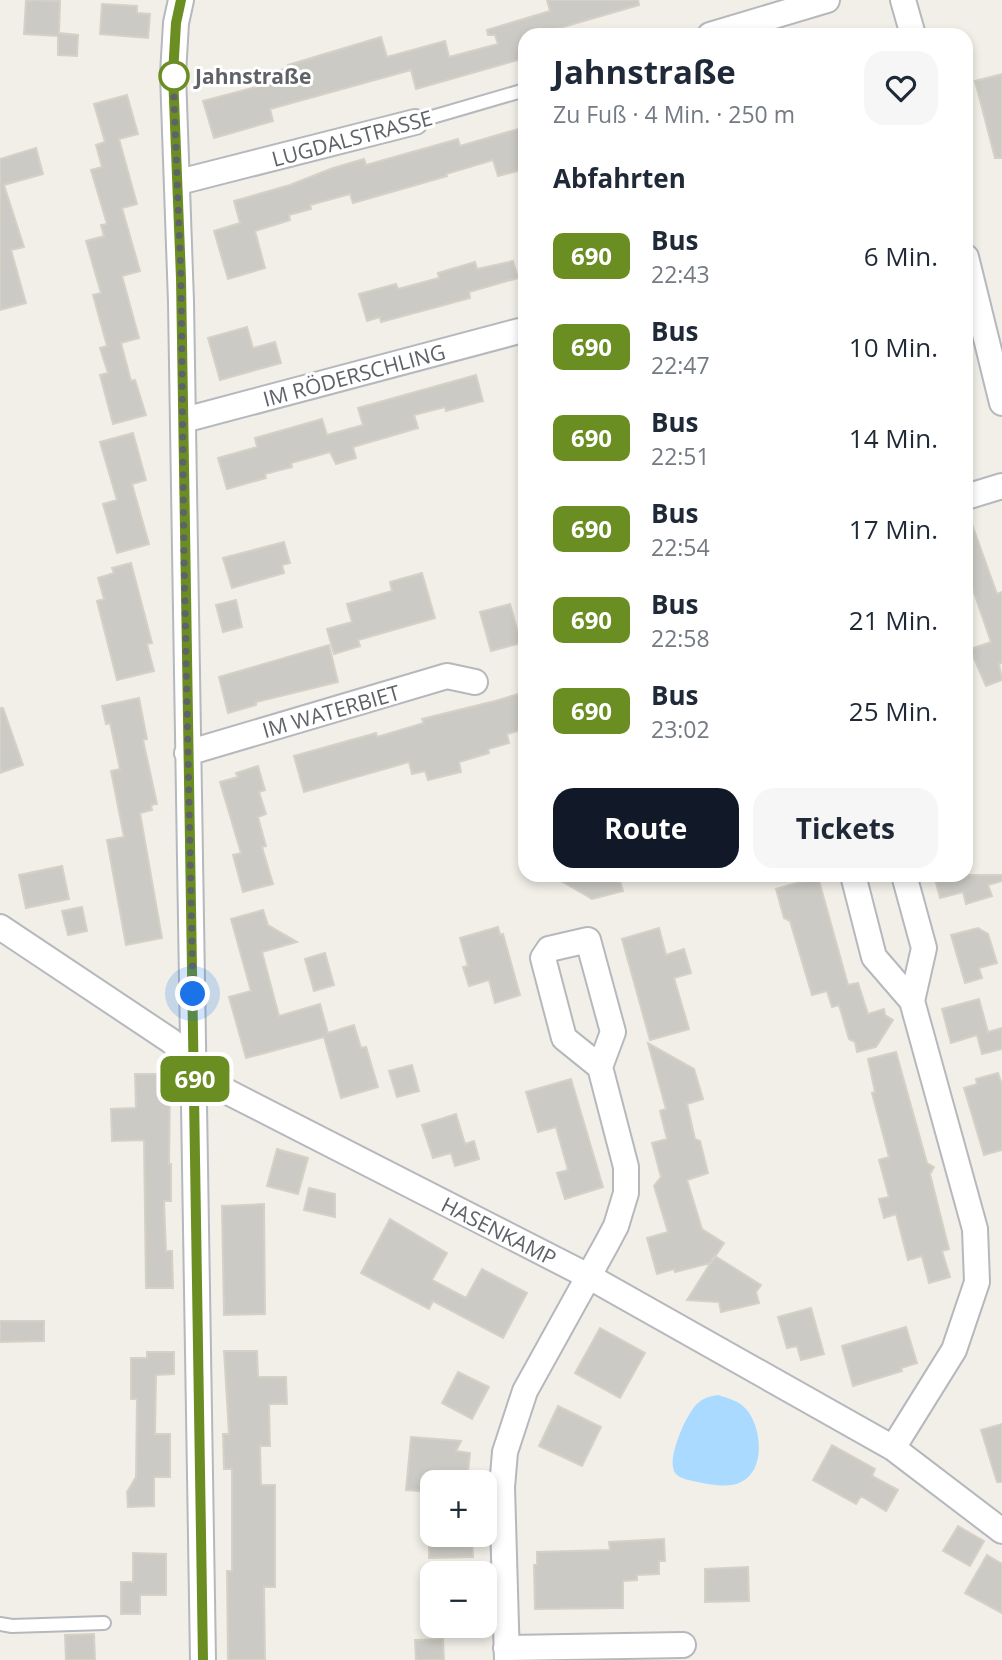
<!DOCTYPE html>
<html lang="de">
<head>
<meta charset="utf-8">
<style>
	body { margin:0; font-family:"Open Sans",sans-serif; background:#f6f6f7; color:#1f2937; height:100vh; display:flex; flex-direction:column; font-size:26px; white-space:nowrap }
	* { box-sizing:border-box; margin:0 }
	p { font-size:23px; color:#747a83 }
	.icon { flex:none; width:38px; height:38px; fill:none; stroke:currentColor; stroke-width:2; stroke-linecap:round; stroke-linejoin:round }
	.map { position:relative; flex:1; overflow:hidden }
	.side { position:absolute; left:518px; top:28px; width:455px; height:854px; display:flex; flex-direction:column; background:#fff; border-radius:21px; box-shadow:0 4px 10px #0003 }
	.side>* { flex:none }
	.badge { padding:0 14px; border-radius:10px; font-size:24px; line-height:46px }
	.tools { position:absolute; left:420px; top:1470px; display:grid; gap:14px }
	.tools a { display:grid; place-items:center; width:77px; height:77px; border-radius:14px; background:#fff; box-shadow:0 4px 10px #0003; font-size:35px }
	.you { position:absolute; width:35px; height:35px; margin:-18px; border:5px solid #fff; border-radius:50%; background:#1a73e8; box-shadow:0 0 0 10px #1a73e833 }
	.map>.badge { position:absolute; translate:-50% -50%; box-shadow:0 0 0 4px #fff }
	h2 { padding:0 35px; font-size:26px; line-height:63px }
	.round { display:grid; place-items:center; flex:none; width:74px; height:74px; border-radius:21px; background:#f6f6f7 }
	.head { display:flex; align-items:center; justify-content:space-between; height:119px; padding:0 35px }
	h1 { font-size:33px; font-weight:700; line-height:52px }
	.button { display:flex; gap:14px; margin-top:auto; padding:14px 35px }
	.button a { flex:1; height:80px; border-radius:21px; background:#111827; color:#fff; font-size:28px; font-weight:700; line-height:80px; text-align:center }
	.button a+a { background:#f6f6f7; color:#1f2937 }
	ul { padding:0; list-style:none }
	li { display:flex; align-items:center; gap:21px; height:91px; padding:0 35px }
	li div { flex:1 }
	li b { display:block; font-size:26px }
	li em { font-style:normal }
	li .badge { min-width:77px; font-weight:700; text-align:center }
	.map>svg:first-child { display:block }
	.water { fill:#aadaff }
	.building { fill:#cccac5; stroke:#d6d1c6; stroke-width:2 }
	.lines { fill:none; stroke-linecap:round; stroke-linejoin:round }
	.lane-casing { stroke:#b5b8bc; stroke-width:16 }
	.street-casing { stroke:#b5b8bc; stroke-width:28 }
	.lane { stroke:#fff; stroke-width:12 }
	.street { stroke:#fff; stroke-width:24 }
	.line-casing { stroke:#fff; stroke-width:16 }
	.line { stroke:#6b8e23; stroke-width:10 }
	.walk { stroke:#5f6368; stroke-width:7; stroke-dasharray:0 12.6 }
	.stop-dot { fill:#fff; stroke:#6b8e23; stroke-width:3.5 }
	.labels { text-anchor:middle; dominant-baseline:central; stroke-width:6; stroke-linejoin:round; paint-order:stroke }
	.stop-label { font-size:21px; font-weight:bold; fill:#5f6368; stroke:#fff; text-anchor:start }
	.street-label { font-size:21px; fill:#5f6368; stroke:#fff }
</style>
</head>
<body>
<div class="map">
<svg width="1002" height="1660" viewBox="0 0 1002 1660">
	<rect width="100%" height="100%" fill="#f1efe8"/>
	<!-- water -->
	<path class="water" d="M718,1395C728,1398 739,1401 746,1409C762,1427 766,1470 741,1482C728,1489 707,1484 693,1481C684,1479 674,1477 673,1467C670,1452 687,1412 698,1403C704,1398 710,1396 718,1395Z"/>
	<!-- building -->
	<path class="building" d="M26,0L60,1L59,33L78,35L77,56L58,55V36L24,34Z
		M547,0H638L639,5L536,35H525V58L416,89L411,70L270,109L273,121L214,138L203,101L275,82L272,72L289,68L288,65L381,37L387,57L445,41L449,57L498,44L495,35H488L487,30L550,11Z
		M102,4L137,6V13L150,14L148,38L100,34Z
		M1002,74V158H995L975,81Z
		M127,95L138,134L119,139L137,204L122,208L140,271L122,276L139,338L121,343L131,381L135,380L146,415L113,424L100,375L108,373L100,348L107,346L93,295L101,293L86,241L104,236L101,225L107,224L91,170L102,167L96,145L105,142L94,104Z
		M525,127V169L498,176L493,160L446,174L447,176L353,203L350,194L310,205L311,209L289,215L290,220L255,231L265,268L228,279L214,231L240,223L234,201L290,185L333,168L364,159L366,165L458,139L460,146Z
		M36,148L43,174L4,185L24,247L11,250L26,303L0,310V159Z
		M513,261L518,278L469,292L470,298L381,322L380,317L367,321L359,294L396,284L398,289L439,278L438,273L475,262L477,269Z
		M247,327L253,348L275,342L281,363L220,380L208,338Z
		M476,375L483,401L446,411L445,407L414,415L418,428L353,447L356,458L336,464L330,452L291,463L292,467L265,474L266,478L227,489L218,458L257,447L255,438L322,419L327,435L363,425L358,408Z
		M133,433L146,480L132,484L149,544L117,553L103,504L117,500L100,442Z
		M966,516H969L997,594L1002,592V663L999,664L1002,680L986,686L970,649L991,642L972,587L966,589Z
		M284,542L290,563L282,565L284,573L232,588L223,558Z
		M131,563L152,643L147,644L154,671L117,680L97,601L104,599L98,578L114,573L112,568Z
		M422,573L435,618L358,640L360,646L334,654L327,629L352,622L347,604L392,591L390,582Z
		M236,600L242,627L223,632L216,605Z
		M510,604L521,643L491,651L480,612Z
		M329,645L338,682L256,702V705L228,713L219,677Z
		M525,692V729L507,734L509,743L488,749L489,753L459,762L461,772L428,780L425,771L412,774L409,762L304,792L294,756L376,733L377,737L424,723L422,719L495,701Z
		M139,698L147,739L143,740L157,804L151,805L152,810L140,813L162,938L126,945L107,840L124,837L111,771L120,769L110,723L106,724L102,706Z
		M0,708H3L23,765L0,773Z
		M258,766L265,790L259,792L266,814L258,817L266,846L262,847L273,884L243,892L233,855L241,853L220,782L238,777L236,773Z
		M62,866L69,899L26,908L19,875Z
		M551,875H618L623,891L592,899Z
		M934,875H1002V881L988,885L992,896L966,904L963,892L940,898Z
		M818,877L848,985L858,983L868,1014L884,1009L885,1015L893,1020L876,1047L857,1052L855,1042L849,1039L839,1005L832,1007L827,991L812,995L790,921L784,918L776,889Z
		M82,907L87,931L68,935L62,911Z
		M263,910L268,925L297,942L262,952L279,1016L320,1004L328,1033L354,1025L361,1048L366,1047L378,1087L341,1098L324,1037L246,1058L229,997L251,991L231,919Z
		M498,927L500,935L503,934L520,995L495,1003L489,980L469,986L463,967L468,966L460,938Z
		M659,928L666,955L684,949L691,973L674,978L689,1029L650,1040L622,939Z
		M978,928L988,934L997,963L979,968L982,978L965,983L951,935Z
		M325,953L334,985L314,991L305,959Z
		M979,999L988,1032L1002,1028V1049L982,1054L977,1035L951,1043L942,1009Z
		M648,1043L694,1069L703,1099L687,1104L695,1139L700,1141L708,1173L687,1180L702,1229L724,1243L711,1263L675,1272L674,1269L657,1274L647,1238L668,1232L654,1186L661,1177L652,1143L667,1139L660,1111L666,1109Z
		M896,1052L927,1163L934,1167L930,1174L949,1249L942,1251L950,1277L929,1283L922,1256L908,1260L896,1214L884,1218L879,1199L889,1197L879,1160L889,1157L872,1093L875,1092L868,1059Z
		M412,1065L419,1091L397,1097L389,1071Z
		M998,1073L1002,1085V1150L984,1155L964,1088L977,1084L976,1079Z
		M135,1074H161V1089H170L169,1164H171V1201H164L166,1251H172L173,1288H146L144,1140L112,1141L111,1109L136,1108Z
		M571,1079L603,1187L565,1199L557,1173L568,1170L556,1127L538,1132L526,1092Z
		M456,1114L465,1144L474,1141L479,1159L455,1166L451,1153L433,1158L422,1125Z
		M277,1149L308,1158L298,1194L267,1186Z
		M309,1188L335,1194V1217L304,1210Z
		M264,1204L265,1314L224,1315L222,1206Z
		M390,1219L447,1253L432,1280L466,1298L482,1269L527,1293L503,1338L433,1301L429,1309L361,1273Z
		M715,1256L761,1285L756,1292L759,1303L721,1312L719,1302L687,1300Z
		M811,1308L824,1354L801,1360L797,1346L787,1348L778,1317Z
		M0,1321H44V1341L0,1342Z
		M906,1327L917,1363L901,1368L902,1371L853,1386L842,1346Z
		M600,1328L645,1353L620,1398L575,1373Z
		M224,1351H257L258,1377H286L287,1404H269L270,1446H260L261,1485H275V1587H264L265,1660H228L227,1571H232V1469H224L223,1434H229Z
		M147,1352H174V1374L156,1375L155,1434H170V1477H154V1506L128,1507L127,1492L136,1477L137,1399H131V1358H147Z
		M458,1372L489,1387L472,1419L442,1403Z
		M558,1406L601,1427L582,1466L539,1446Z
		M1002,1424V1482H997L981,1430Z
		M411,1437L461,1441L456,1451L470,1453L467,1482H432V1492L406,1490Z
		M832,1445L875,1469L872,1476L898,1490L886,1511L861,1496L856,1504L813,1480Z
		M958,1526L984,1541L970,1566L943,1551Z
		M429,1535H472L473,1557L429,1558Z
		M664,1539L665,1561H659V1574L637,1575V1580L623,1581V1608L535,1609L534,1565H537V1552L610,1550L609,1542Z
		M133,1553L166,1554V1595H140V1614H121V1582H133Z
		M987,1555L1002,1564V1613L965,1593Z
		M748,1567L749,1601L705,1602V1569Z
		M94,1634L95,1660H66L65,1635Z
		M443,1639L444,1660H416L415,1640Z"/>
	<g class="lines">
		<defs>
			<path id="lane" d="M415,122L525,90
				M0,1624L12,1626L104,1623"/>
			<path id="street" d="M181,0L176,23L173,74L181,302L203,1660
				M903,0L913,35
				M710,35L827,0
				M179,182L415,122
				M966,257L1002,403
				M184,420L519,331
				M966,497L1002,486
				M187,753L447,676L475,682
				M853,875L874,957L912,1001L975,1229L977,1282L954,1350L893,1448
				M904,875L924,948L912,1001
				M0,927L171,1041L220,1088L588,1276L893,1448L1002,1531
				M506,1648L683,1645
				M507,1660L502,1487L505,1452L525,1391L607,1243L616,1226L626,1193V1167L600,1067L613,1032L588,940L549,949L543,958L564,1038L600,1067"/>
		</defs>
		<!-- lane casing -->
		<use href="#lane" class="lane-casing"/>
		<!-- street casing -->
		<use href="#street" class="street-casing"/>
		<!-- lane -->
		<use href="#lane" class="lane"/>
		<!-- street -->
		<use href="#street" class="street"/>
	</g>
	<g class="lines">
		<defs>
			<path id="line" d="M181,0L176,23L173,74L181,278L203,1660"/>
		</defs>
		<!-- line casing -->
		<use href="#line" class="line-casing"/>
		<!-- line -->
		<use href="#line" class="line"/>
		<!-- walk -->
		<path class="walk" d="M174,76L173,74L181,278L184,557L193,994"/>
	</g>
	<!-- markers -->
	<circle class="stop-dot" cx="174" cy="76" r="14"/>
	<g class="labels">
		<!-- stop labels -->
		<g class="stop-label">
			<text x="195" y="76">Jahnstraße</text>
		</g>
		<!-- street labels -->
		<g class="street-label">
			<text transform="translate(352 138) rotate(-15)">LUGDALSTRASSE</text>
			<text transform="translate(354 375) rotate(-15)">IM RÖDERSCHLING</text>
			<text transform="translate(331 711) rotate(-16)">IM WATERBIET</text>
			<text transform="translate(499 1231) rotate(27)">HASENKAMP</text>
		</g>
	</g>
</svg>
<div class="tools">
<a>+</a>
<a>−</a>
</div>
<div class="you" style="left:193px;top:994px"></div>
<b class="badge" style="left:195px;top:1079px;background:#6b8e23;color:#fff">690</b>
<section class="side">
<div class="head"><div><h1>Jahnstraße</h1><p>Zu Fuß · 4 Min. · 250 m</p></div><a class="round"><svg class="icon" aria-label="heart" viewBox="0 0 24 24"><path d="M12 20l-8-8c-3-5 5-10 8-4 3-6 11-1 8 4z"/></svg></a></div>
<h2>Abfahrten</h2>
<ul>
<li><span class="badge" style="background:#6b8e23;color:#fff">690</span><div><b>Bus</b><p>22:43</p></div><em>6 Min.</em></li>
<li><span class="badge" style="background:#6b8e23;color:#fff">690</span><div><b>Bus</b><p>22:47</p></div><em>10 Min.</em></li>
<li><span class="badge" style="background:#6b8e23;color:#fff">690</span><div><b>Bus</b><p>22:51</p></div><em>14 Min.</em></li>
<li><span class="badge" style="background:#6b8e23;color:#fff">690</span><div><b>Bus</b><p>22:54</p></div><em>17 Min.</em></li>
<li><span class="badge" style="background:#6b8e23;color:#fff">690</span><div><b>Bus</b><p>22:58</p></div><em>21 Min.</em></li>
<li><span class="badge" style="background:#6b8e23;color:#fff">690</span><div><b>Bus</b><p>23:02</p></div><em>25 Min.</em></li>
</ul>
<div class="button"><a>Route</a><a>Tickets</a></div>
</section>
</div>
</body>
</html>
